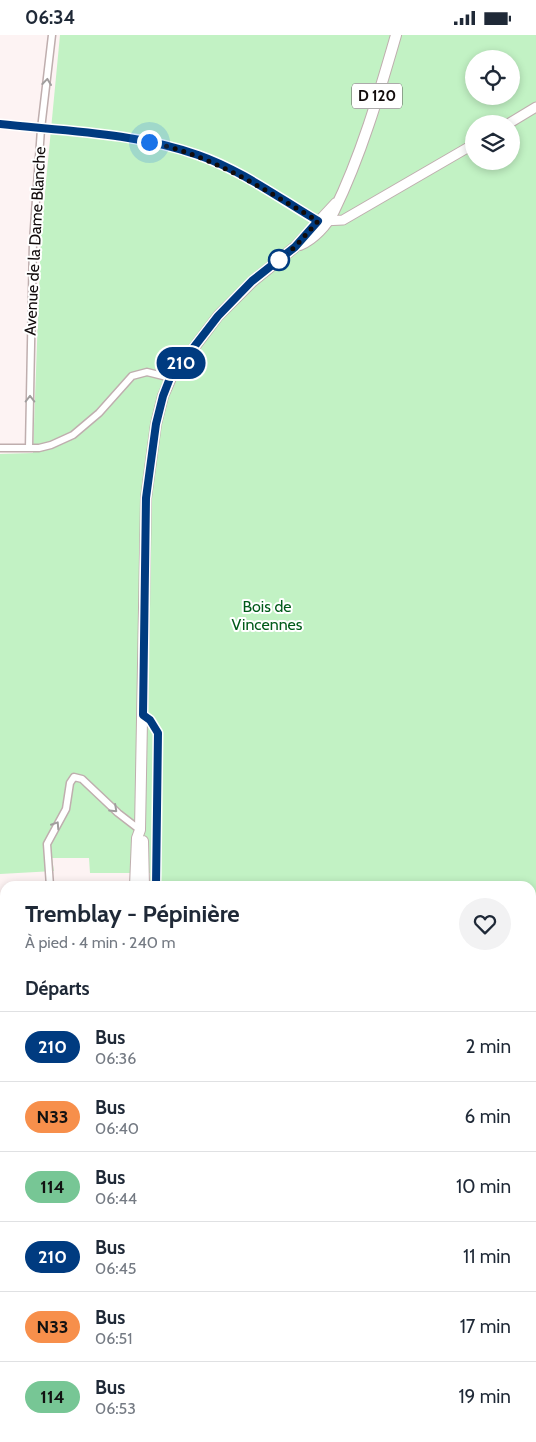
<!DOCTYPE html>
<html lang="fr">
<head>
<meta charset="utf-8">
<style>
	body { margin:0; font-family:Cabin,sans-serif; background:#f2f2f3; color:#1f2937; height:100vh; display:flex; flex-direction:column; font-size:19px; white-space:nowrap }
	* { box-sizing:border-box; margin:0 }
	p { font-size:16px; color:#747a83 }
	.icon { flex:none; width:28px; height:28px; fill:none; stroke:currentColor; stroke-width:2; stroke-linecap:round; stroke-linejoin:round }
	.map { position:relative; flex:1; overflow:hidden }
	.drawer { position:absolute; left:0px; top:846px; width:536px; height:561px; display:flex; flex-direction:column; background:#fff; border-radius:15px 15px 0 0; box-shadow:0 2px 8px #0003 }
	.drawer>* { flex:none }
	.badge { padding:0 10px; border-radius:16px; font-size:18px; line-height:32px }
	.fabs { position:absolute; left:465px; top:15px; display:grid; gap:10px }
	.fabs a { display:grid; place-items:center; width:55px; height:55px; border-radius:50%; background:#fff; box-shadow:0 2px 8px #0003; font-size:25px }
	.you { position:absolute; width:25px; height:25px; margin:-12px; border:4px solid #fff; border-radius:50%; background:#1a73e8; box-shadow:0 0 0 8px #1a73e833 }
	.map>.badge { position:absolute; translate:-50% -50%; box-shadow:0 0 0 2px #fff }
	h2 { padding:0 25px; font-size:19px; line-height:45px }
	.round { display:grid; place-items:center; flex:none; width:52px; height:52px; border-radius:26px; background:#f2f2f3 }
	.overview { display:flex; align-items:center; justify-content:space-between; height:85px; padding:0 25px }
	h1 { font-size:24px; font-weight:800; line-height:38px }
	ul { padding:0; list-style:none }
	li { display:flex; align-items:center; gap:15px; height:70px; padding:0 25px; border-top:1px solid #e0e1e3 }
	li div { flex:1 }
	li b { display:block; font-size:19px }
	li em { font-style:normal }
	li .badge { min-width:55px; font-weight:700; text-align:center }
	.status { display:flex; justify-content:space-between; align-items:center; height:35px; padding:0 25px; background:#fff; direction:ltr }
	.status svg { height:14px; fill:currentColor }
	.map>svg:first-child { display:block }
	.green { fill:#c2f2c4; fill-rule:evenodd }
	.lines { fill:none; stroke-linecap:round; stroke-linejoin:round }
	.pedestrian-casing { stroke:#bfaeae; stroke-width:8 }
	.minor-casing { stroke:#bfaeae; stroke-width:9 }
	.tertiary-casing { stroke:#bfaeae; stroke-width:10 }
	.secondary-casing { stroke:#bfaeae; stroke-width:11 }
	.primary-casing { stroke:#bfaeae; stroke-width:12 }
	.pedestrian { stroke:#fff; stroke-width:5 }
	.minor { stroke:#fff; stroke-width:6 }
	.tertiary { stroke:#fff; stroke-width:8 }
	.secondary { stroke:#fff; stroke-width:9 }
	.primary { stroke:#fff; stroke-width:10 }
	.oneway { stroke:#a09d9d }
	.line-casing { stroke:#fff; stroke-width:11 }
	.line { stroke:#003b80; stroke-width:8 }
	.walk { stroke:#110b0b; stroke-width:5; stroke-dasharray:0 9 }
	.stop-dot { fill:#fff; stroke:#003b80; stroke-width:2.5 }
	.labels { text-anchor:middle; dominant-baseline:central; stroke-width:4; stroke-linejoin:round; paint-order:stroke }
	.shield { fill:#fff; stroke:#585454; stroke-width:1 }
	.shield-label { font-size:15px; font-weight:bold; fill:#110b0b }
	.street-label { font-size:16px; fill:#110b0b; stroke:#fff }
	.park-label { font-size:16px; fill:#005a19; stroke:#fff }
</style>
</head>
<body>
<div class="status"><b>06:34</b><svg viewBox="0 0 49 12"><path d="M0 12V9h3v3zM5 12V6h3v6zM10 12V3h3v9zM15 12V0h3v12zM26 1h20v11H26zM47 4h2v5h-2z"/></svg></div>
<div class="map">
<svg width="536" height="1407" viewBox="0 0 536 1407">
	<rect width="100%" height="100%" fill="#fdf3f3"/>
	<!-- green -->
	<path class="green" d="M60,0H536V1051L531,1050V851H150V838H90L89,823H52L54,836L0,839V419L33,418L41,199ZM474,24H511V61H474ZM474,89H511V126H474Z
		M532,1065H536V1134H531Z
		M531,1155H536V1224L531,1223Z"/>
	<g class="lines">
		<defs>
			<path id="pedestrian" d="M0,1025H5"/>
			<path id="minor" d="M0,89C66,96 136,98 198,120C241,135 279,163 318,185
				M0,413H39L51,410L73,400L99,378L132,341L147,337L171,343
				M29,413L33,207L41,94L52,0
				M50,851L47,809L66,774L70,748L74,742L82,744L118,778L140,795
				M0,1248H5
				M0,1286L5,1285
				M0,1367L5,1368
				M531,1386L536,1387
				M336,1402V1407
				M6,1407V1402
				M71,1407L72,1402
				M286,1407V1402"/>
			<path id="tertiary" d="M0,913H5
				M531,919H536
				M0,967L5,968
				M531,973H536
				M0,1139H5
				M531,1298H536
				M531,1340L536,1341"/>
			<path id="secondary" d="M508,89L536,72
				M323,186L343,185L474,109"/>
			<path id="primary" d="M300,210C314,204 327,190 334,176C361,121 379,59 396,0
				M143,806L144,851
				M135,851L137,803L140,795L146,463L156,389L163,361L171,343L218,281L253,246L295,212L336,168
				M134,1407V1402"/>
		</defs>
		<!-- pedestrian casing -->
		<use href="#pedestrian" class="pedestrian-casing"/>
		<!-- minor casing -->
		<use href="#minor" class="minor-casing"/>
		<!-- tertiary casing -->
		<use href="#tertiary" class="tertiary-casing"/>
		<!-- secondary casing -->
		<use href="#secondary" class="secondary-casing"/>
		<!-- primary casing -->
		<use href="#primary" class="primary-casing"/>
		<!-- pedestrian -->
		<use href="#pedestrian" class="pedestrian"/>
		<!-- minor -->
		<use href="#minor" class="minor"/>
		<!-- tertiary -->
		<use href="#tertiary" class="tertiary"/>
		<!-- secondary -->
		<use href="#secondary" class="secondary"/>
		<!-- primary -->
		<use href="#primary" class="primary"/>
	</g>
	<!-- one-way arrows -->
	<defs><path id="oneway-chevron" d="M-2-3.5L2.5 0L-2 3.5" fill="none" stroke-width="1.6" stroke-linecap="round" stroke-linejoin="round" transform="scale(1.25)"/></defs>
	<g class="oneway">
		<use href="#oneway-chevron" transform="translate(47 47) rotate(-83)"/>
		<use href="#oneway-chevron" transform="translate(30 364) rotate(-90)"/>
		<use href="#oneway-chevron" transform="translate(114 774) rotate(43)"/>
		<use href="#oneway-chevron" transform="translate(56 790) rotate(-57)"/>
	</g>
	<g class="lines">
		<defs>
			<path id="line" d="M0,89C66,96 136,98 198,120C241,135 279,163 318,186L295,212L252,246L218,281L170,343L163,361L156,389L146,463L143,680L150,685L158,698L156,851"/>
		</defs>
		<!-- line casing -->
		<use href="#line" class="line-casing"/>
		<!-- line -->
		<use href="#line" class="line"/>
		<!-- walk -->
		<path class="walk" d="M149,107C212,120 263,154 318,186L295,212L279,225"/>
	</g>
	<!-- markers -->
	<circle class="stop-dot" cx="279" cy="225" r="10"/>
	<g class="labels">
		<!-- shield labels -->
		<rect class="shield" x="352" y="48.5" width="50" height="25" rx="4"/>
		<g class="shield-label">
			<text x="377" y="61">D 120</text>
		</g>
		<!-- street labels -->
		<g class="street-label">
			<text transform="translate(35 206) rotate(-87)">Avenue de la Dame Blanche</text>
		</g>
		<!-- park labels -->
		<g class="park-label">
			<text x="267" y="571">Bois de<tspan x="267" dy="18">Vincennes</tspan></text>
		</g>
	</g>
</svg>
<div class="fabs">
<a><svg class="icon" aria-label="locate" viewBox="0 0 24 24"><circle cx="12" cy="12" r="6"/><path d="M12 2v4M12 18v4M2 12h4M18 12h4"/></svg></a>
<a><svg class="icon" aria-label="layers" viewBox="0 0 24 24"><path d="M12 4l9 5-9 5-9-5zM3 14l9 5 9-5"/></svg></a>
</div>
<div class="you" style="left:149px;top:107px"></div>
<b class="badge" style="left:181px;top:328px;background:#003b80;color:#fff">210</b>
<section class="drawer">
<div class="overview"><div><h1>Tremblay - Pépinière</h1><p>À pied · 4 min · 240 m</p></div><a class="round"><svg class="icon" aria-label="heart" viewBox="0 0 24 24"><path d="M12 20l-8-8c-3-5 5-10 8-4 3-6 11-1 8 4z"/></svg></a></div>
<h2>Départs</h2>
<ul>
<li><span class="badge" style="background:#003b80;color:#fff">210</span><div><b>Bus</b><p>06:36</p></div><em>2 min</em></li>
<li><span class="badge" style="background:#f78f4b;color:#111">N33</span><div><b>Bus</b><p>06:40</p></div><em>6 min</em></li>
<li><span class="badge" style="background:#77c695;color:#111">114</span><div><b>Bus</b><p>06:44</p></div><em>10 min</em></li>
<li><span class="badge" style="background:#003b80;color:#fff">210</span><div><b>Bus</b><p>06:45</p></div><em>11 min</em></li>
<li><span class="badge" style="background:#f78f4b;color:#111">N33</span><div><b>Bus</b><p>06:51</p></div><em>17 min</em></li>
<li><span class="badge" style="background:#77c695;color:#111">114</span><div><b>Bus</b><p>06:53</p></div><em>19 min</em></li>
</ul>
</section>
</div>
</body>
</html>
